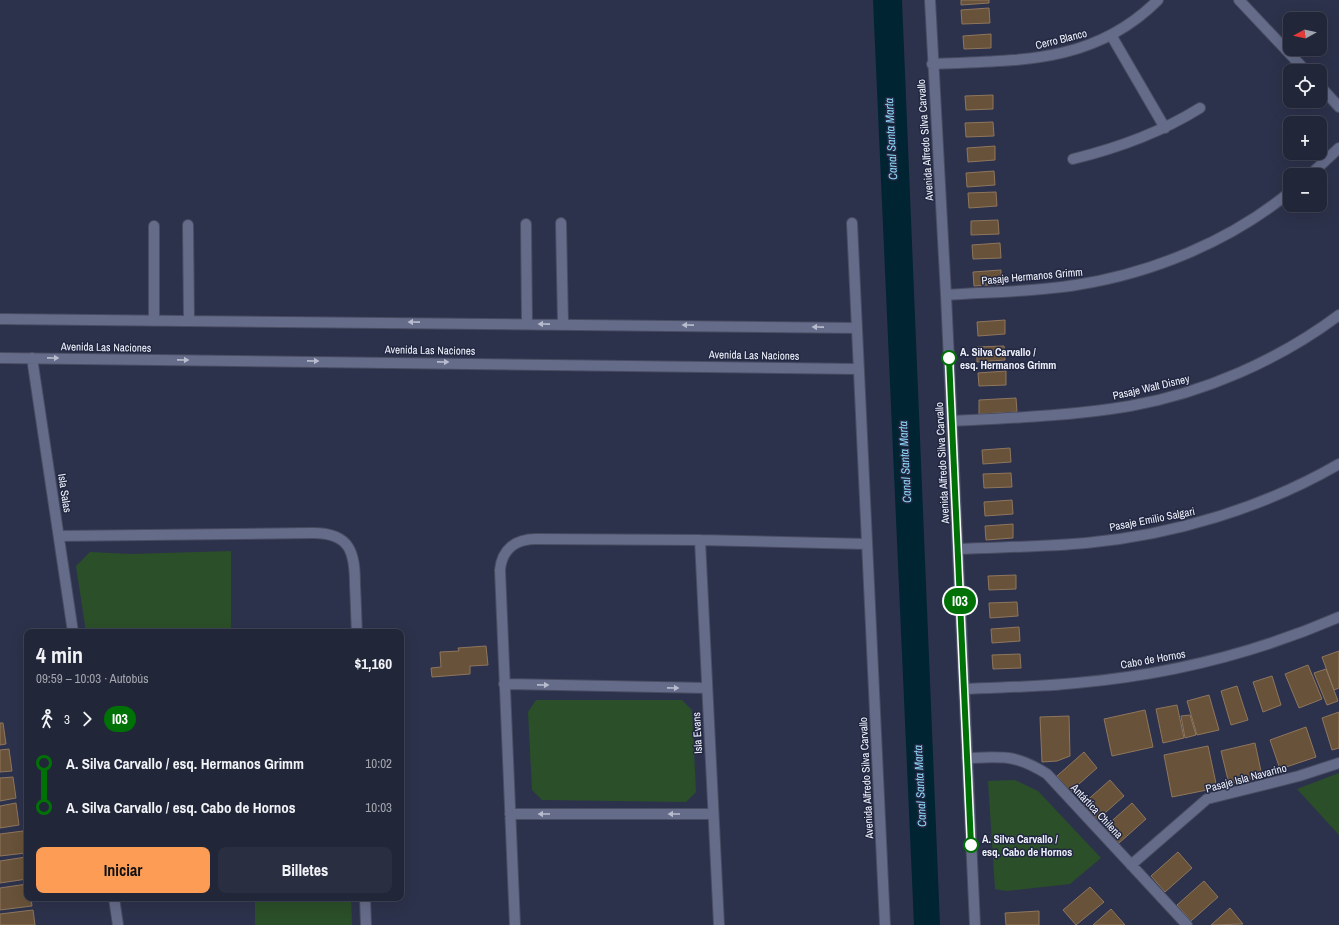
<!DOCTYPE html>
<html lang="es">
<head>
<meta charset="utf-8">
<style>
	body { margin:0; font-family:"Archivo Narrow",sans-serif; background:#2a2e41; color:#f1f3f6; height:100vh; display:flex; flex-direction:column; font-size:15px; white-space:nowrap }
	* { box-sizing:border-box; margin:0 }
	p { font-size:13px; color:#a2a5ae }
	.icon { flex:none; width:22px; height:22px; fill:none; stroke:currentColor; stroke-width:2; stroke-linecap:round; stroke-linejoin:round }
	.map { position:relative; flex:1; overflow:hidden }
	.sheet { position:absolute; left:24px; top:629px; width:380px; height:272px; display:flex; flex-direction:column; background:#222639; border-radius:8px; box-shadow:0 4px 16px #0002,0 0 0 1px #3f4353 }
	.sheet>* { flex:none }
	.badge { padding:0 8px; border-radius:13px; font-size:14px; line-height:26px }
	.needle { width:26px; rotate:262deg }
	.tools { position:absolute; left:1283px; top:12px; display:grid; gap:8px }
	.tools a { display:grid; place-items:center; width:44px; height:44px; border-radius:8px; background:#222639; box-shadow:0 4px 16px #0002,0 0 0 1px #3f4353; font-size:20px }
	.map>.badge { position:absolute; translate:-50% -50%; box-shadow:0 0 0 2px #fff }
	.legs { display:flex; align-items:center; gap:6px; height:44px; padding:0 12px; font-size:13px }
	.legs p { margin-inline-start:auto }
	.headline { display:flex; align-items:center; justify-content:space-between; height:68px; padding:0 12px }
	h1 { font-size:22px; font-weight:700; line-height:30px }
	.primary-button { display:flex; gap:8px; margin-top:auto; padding:8px 12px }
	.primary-button a { flex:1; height:46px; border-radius:8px; background:#fd9d55; color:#111; font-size:16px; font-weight:700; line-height:46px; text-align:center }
	.primary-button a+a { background:#2a2e41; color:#f1f3f6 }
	ul { padding:0 12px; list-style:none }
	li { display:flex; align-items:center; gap:14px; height:44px; font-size:15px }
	li i { display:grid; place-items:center; width:6px; height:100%; margin:0 5px; background:currentColor }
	li i::after { content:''; width:10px; height:10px; margin:-5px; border:3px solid; border-radius:50%; background:#222639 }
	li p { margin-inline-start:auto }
	li:first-child i { background:linear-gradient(#0000 50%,currentColor 0) }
	li:last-child i { background:linear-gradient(currentColor 50%,#0000 0) }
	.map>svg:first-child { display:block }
	.green { fill:#2b4f29 }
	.water { fill:#012432 }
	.building { fill:#685239; stroke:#8e765d }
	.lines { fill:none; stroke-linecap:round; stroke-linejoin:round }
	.minor-casing { stroke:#494d62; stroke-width:12 }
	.minor { stroke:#656c8a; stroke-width:10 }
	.oneway { fill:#b8bcce }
	.line-1-casing { stroke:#fff; stroke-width:9 }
	.line-1 { stroke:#007106; stroke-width:6 }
	.stop-1-dot { fill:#fff; stroke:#007106; stroke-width:2 }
	.labels { text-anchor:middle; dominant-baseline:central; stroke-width:3; stroke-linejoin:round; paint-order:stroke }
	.street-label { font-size:11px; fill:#eff2fc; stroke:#232842 }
	.stop-label { font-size:11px; font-weight:bold; fill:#eff2fc; stroke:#232842; text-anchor:start }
	.water-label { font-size:12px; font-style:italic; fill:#8bd6f8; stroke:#232842 }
</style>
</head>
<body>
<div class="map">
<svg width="1339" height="925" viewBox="0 0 1339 925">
	<rect width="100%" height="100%" fill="#2d324c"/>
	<!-- green -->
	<path class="green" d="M231,551V632H86L76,566L90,552L131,554Z
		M536,700H682L692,710L696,792L686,802L542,800L532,790L528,712Z
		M1339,773V835L1297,789Z
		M1015,780L1038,791L1101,858L1070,884L1006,891L995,889L988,781Z
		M255,898H351L352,925H255Z"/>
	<!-- water -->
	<path class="water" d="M873,0H902L940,925H914Z"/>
	<!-- building -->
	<path class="building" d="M961,0H989V3L961,5Z
		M989,8L990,23L962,24L961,10Z
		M991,34V48L964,49L963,36Z
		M993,95V109L966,110L965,96Z
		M993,122L994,136L966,137L965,123Z
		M995,146V160L968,162L967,148Z
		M994,171L995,185L967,187L966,173Z
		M996,192L997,206L969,208L968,193Z
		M998,220L999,234L971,235V221Z
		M1000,243L1001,258L973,259L972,245Z
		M1001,270V284L974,286L973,272Z
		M1005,320V334L978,336L977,322Z
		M1004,346L1005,360L977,362V347Z
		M1006,371V385L979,386L978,373Z
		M1016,398L1017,412L979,414V400Z
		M1010,448L1011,462L983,464L982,450Z
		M1011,473L1012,487L984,488L983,474Z
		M1012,500L1013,514L985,516L984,502Z
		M1013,524V538L986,540L985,526Z
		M1016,575V589L989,590L988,576Z
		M1017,602L1018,616L990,618L989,603Z
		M1019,627L1020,641L992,643L991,629Z
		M486,646L488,665L470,666V674L432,677L431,668L441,667L440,652L459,651L458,648Z
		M1339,651V688L1334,690L1322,657Z
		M1020,654L1021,668L993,669L992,655Z
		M1308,665L1322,699L1299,708L1285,674Z
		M1326,669L1338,701L1327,705L1314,673Z
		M1272,676L1281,705L1263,712L1253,682Z
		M1237,686L1248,720L1231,725L1221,691Z
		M1209,695L1219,730L1197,735L1187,701Z
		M1177,705L1184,738L1163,743L1156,709Z
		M1145,710L1153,747L1112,756L1104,719Z
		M1339,712V748L1332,750L1322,718Z
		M1190,715L1196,735L1185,738L1181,716Z
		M1069,716L1070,756L1057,761L1042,762L1040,717Z
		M0,723H3L6,744L0,745Z
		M1306,727L1316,757L1280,769L1270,740Z
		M1255,743L1262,776L1229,784L1221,751Z
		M1208,746L1217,788L1172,797L1164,755Z
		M9,749L12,771L0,772V750Z
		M1084,752L1097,768L1070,792L1057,776Z
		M13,777L16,798L0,801V778Z
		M1110,780L1124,796L1097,820L1083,804Z
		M16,803L19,825L0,828V806Z
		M1132,803L1146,819L1119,843L1105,827Z
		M23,831L26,853L0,856V834Z
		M1178,852L1192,868L1165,892L1151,876Z
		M26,857L27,879L0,883V861Z
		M1204,881L1218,897L1191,921L1177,905Z
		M27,884V898H31L32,906L0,910V888Z
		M1090,887L1104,902L1076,925L1063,910Z
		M1230,908L1243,924L1211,925Z
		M1111,909L1125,925H1093Z
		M33,910L35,925H0V914Z
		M1039,911V925H1006L1005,913Z"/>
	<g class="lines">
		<defs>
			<path id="minor" d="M930,0L946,295L975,925
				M1239,0L1306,71
				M1111,35L1165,128
				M932,64C1017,60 1093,65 1158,0
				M1320,86L1339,107
				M1073,159C1118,148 1160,133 1200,108
				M1310,175L1339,148
				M561,223L563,324
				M852,223L885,925
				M526,224L527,324
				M188,225L189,321
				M154,226V321
				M946,295C990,292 1033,292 1076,285C1153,273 1230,241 1290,192
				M0,319L857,328
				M0,358L859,369
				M32,358L73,632
				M952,421C1011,418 1071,416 1130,406C1204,393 1279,360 1339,315
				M59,536L313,533C351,533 355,553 355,586C356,601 356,617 357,632
				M700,540L719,925
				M958,549C1000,547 1043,547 1086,543C1173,535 1263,508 1339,464
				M504,684L707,688
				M964,689C1002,687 1039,687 1076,683C1167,675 1256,653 1339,617
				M967,758C1004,757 1015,754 1047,774L1187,925
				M510,814H713
				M1131,865L1207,799L1299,776L1339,763
				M114,898L118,925
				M365,898L366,925
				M515,925L500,570C502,549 516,539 536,539L700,540L867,544"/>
		</defs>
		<!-- minor casing -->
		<use href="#minor" class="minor-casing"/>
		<!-- minor -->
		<use href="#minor" class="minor"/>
	</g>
	<!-- one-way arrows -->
	<defs><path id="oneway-solid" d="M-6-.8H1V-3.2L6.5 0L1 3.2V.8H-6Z"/></defs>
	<g class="oneway">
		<use href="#oneway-solid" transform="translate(414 322) rotate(-179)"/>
		<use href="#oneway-solid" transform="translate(544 324) rotate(-179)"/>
		<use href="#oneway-solid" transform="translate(688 325) rotate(-179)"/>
		<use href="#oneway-solid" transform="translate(818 327) rotate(-179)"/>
		<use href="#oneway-solid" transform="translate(53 358) rotate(1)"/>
		<use href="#oneway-solid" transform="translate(183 360) rotate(1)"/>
		<use href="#oneway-solid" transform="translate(313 361) rotate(1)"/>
		<use href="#oneway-solid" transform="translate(443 362) rotate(1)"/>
		<use href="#oneway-solid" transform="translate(543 685) rotate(1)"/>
		<use href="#oneway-solid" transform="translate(673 688) rotate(1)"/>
		<use href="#oneway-solid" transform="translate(544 814) rotate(-180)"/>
		<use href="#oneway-solid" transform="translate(674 814) rotate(-180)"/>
	</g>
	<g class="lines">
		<defs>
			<path id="line-1" d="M949,358L971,845"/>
		</defs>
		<!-- line-1 casing -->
		<use href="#line-1" class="line-1-casing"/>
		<!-- line-1 -->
		<use href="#line-1" class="line-1"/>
	</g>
	<!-- markers -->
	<g class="stop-1-dot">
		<circle cx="949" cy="358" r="7"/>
		<circle cx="971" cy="845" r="7"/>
	</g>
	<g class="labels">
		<!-- street labels -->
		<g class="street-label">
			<text transform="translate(1061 39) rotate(-14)">Cerro Blanco</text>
			<text transform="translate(925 140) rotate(-94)">Avenida Alfredo Silva Carvallo</text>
			<text transform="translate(1032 276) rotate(-5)">Pasaje Hermanos Grimm</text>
			<text transform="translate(106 347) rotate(1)">Avenida Las Naciones</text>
			<text transform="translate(430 350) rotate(1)">Avenida Las Naciones</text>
			<text transform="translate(754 355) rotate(1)">Avenida Las Naciones</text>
			<text transform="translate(1151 387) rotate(-13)">Pasaje Walt Disney</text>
			<text transform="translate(942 463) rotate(-93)">Avenida Alfredo Silva Carvallo</text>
			<text transform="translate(65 493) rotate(81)">Isla Salas</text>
			<text transform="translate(1152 519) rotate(-11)">Pasaje Emilio Salgari</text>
			<text transform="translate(1153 659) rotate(-10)">Cabo de Hornos</text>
			<text transform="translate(697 733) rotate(-93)">Isla Evans</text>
			<text transform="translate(866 778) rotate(-93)">Avenida Alfredo Silva Carvallo</text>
			<text transform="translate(1246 778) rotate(-15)">Pasaje Isla Navarino</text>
			<text transform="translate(1097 811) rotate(47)">Antártica Chilena</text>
		</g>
		<!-- stop labels -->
		<g class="stop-label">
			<text x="960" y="352">A. Silva Carvallo /<tspan x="960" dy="13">esq. Hermanos Grimm</tspan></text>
			<text x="982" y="839">A. Silva Carvallo /<tspan x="982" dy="13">esq. Cabo de Hornos</tspan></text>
		</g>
		<!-- water labels -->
		<g class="water-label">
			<text transform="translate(891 139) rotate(-93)">Canal Santa Marta</text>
			<text transform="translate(905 462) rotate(-93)">Canal Santa Marta</text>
			<text transform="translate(920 786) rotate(-93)">Canal Santa Marta</text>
		</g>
	</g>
</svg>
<div class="tools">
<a><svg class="needle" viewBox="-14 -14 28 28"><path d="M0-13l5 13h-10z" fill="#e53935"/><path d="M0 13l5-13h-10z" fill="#a2a5ae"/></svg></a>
<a><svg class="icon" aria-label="locate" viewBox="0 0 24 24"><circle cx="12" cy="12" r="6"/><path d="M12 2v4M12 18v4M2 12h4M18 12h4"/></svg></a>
<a>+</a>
<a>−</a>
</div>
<b class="badge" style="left:960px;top:601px;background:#007106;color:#fff">I03</b>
<section class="sheet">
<div class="headline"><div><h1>4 min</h1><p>09:59 – 10:03 · Autobús</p></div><b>$1,160</b></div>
<div class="legs"><svg class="icon" aria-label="walk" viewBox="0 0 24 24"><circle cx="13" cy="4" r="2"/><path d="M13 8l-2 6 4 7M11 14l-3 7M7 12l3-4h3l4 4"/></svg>3<svg class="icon" aria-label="forward" viewBox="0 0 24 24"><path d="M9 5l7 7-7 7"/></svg><b class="badge" style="background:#007106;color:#fff">I03</b></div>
<ul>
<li><i style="color:#007106"></i><b>A. Silva Carvallo / esq. Hermanos Grimm</b><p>10:02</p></li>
<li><i style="color:#007106"></i><b>A. Silva Carvallo / esq. Cabo de Hornos</b><p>10:03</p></li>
</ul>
<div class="primary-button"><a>Iniciar</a><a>Billetes</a></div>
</section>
</div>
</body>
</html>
